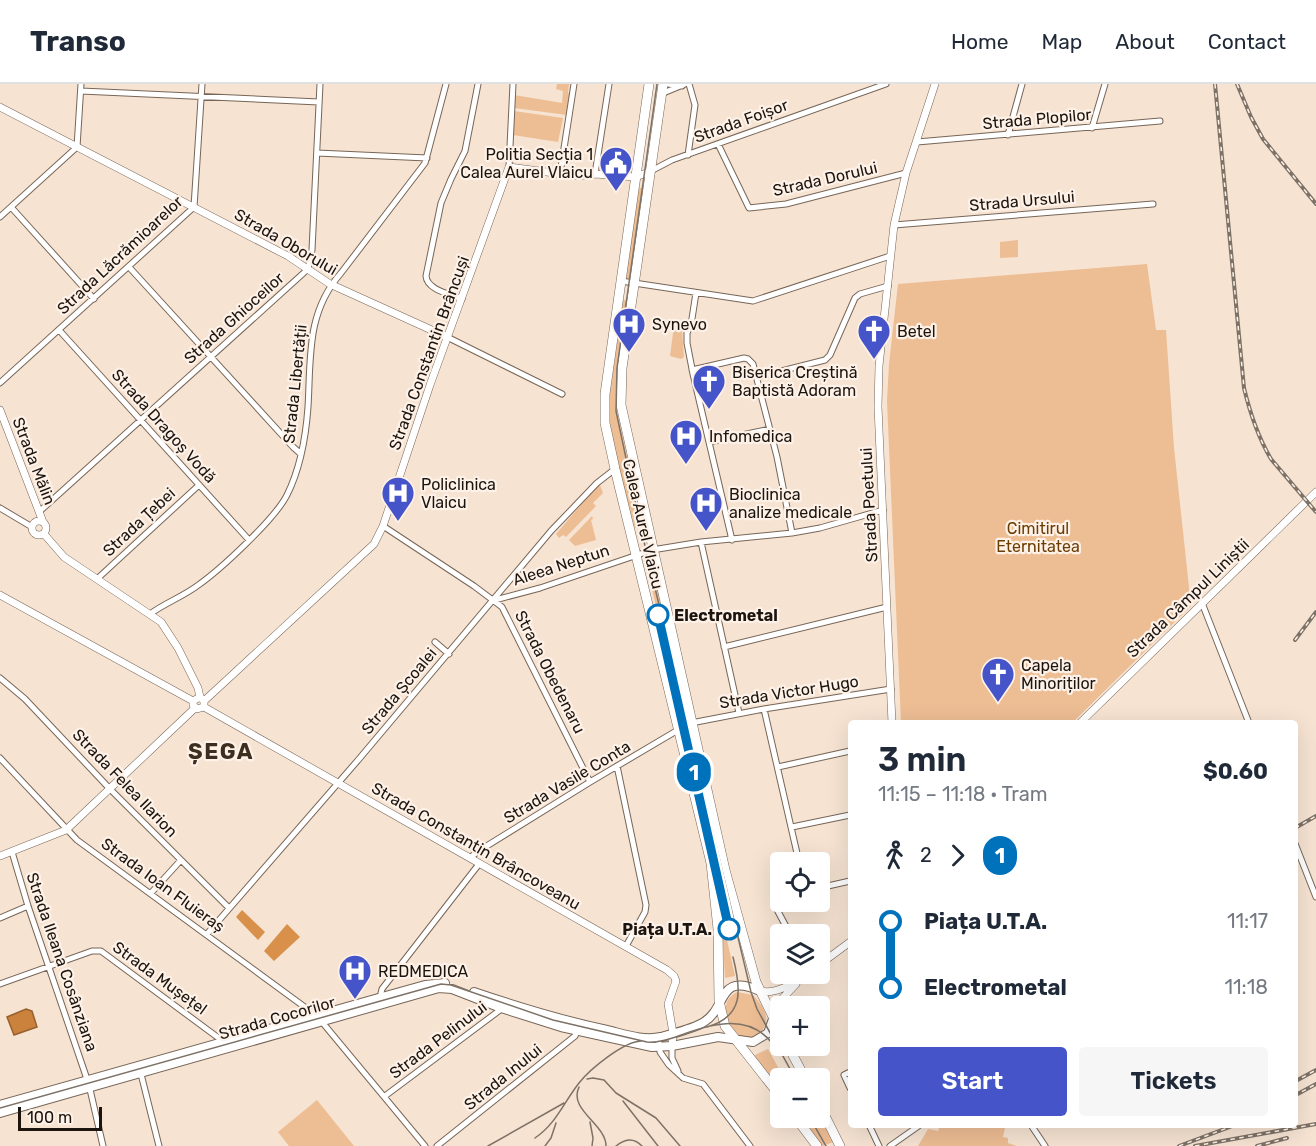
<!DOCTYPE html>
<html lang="en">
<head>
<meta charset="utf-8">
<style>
	body { margin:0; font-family:Rubik,sans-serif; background:#f6f6f7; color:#1f2937; height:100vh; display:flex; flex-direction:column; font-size:22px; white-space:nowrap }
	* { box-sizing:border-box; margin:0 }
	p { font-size:20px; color:#747a83 }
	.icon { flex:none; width:33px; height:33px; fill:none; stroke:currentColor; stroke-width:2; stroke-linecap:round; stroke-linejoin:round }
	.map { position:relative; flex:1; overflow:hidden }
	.side { position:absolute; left:848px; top:636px; width:450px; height:408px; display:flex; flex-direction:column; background:#fff; border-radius:6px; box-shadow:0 6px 24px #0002 }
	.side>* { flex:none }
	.badge { padding:0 12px; border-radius:20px; font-size:21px; line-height:39px }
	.fabs { position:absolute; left:770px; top:768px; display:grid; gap:12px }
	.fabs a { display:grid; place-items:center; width:60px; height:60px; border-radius:6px; background:#fff; box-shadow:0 6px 24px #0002; font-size:30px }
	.scale { position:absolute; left:18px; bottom:15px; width:84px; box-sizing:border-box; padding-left:6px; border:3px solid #1c150f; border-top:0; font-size:16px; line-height:21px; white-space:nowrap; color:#1c150f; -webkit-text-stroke:4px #fef1e7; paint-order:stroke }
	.map>.badge { position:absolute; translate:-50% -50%; box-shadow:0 0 0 3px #fff }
	.legs { display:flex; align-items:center; gap:9px; height:66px; padding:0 30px; font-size:20px }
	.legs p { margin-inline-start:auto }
	.head { display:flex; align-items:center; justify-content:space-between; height:102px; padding:0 30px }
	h1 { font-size:33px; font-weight:600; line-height:45px }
	.primary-button { display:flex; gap:12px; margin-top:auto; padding:12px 30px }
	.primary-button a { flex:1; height:69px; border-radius:6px; background:#4554c9; color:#fff; font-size:24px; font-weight:600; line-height:69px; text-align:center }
	.primary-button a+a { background:#f6f6f7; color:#1f2937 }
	ul { padding:0 30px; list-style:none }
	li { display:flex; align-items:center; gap:21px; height:66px; font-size:22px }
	li i { display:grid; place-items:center; width:9px; height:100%; margin:0 8px; background:currentColor }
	li i::after { content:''; width:15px; height:15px; margin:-8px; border:4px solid; border-radius:50%; background:#fff }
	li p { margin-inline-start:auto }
	li:first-child i { background:linear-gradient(#0000 50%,currentColor 0) }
	li:last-child i { background:linear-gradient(currentColor 50%,#0000 0) }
	header { display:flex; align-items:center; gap:36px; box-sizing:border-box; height:84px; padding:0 30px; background:#fff; border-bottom:2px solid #e0e1e3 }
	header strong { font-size:28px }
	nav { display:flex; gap:33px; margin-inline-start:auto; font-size:21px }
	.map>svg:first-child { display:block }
	.green { fill:#edbd94 }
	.forest { fill:#d8904a }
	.water { fill:#ca823c; stroke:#96612e; stroke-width:1.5 }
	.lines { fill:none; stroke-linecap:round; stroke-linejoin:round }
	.minor-casing { stroke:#776658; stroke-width:7 }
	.tertiary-casing { stroke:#776658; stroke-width:8 }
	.secondary-casing { stroke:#776658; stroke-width:10 }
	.primary-casing { stroke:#776658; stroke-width:10 }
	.minor { stroke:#fff; stroke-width:5 }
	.tertiary { stroke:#fff; stroke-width:7 }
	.secondary { stroke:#fff; stroke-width:8 }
	.primary { stroke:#fff; stroke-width:9 }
	.tram { stroke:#7e7267; stroke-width:1.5 }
	.rail-casing { stroke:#7e7267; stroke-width:4 }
	.rail { stroke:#fef1e7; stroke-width:1.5; stroke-dasharray:4.5; stroke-linecap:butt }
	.line-1-casing { stroke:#fff; stroke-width:14 }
	.line-1 { stroke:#0072bc; stroke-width:9 }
	.stop-1-dot { fill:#fff; stroke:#0072bc; stroke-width:3 }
	.labels { text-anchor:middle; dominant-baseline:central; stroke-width:4.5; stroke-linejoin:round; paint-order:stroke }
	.street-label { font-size:16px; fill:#1c150f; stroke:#fef1e7 }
	.poi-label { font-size:16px; fill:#1c150f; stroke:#fef1e7; text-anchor:start }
	.park-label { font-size:16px; fill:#6c3d03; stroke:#fef1e7 }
	.stop-label { font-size:16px; font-weight:bold; fill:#1c150f; stroke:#fef1e7; text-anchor:start }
	.district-label { font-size:22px; font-weight:bold; letter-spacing:1.5px; fill:#3d2e20; stroke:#fef1e7 }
</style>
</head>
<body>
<header>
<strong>Transo</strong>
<nav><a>Home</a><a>Map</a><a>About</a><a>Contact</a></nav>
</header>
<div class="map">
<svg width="1316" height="1062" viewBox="0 0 1316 1062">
	<rect width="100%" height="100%" fill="#f6e3d2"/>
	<!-- green -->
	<path class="green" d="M557,0H569L568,9L570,10L567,31L514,24V11L562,19L563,7L556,5Z
		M514,27L563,34L558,58L513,51Z
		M638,104H644L632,195L625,194Z
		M1018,156V173L1000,174V158Z
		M1147,180L1156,246H1166L1174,364L1191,522L1072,639H901L887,317L889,280L898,200Z
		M623,216L629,217L617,310V327L631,390L627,392L640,443L635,444L615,370L608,326Z
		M674,242H679L682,246L684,273L681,275L670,272Z
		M600,401L603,409L593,419L596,422L566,453L563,451L559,454L556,450L596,403Z
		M592,432L593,435L591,436L596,456L575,462L569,456Z
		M655,492L687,632L680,634L657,544L661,543L649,493Z
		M687,636L737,835L723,838L735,892L725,894L722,838L717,794L680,638Z
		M737,908L753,911C767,926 773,940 754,954L740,952C727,941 717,918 737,908Z
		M768,965L784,994H780V1007L753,972Z
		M317,1016L354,1062H289L278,1048Z
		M819,1030L834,1058L822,1062L801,1034H819Z
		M940,1041H1001L1005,1044L1003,1053L1008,1054V1059L1017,1062H918L928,1045L938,1047Z"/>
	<!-- forest -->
	<path class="forest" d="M242,826L265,848L258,856L236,833Z
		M287,840L300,853L274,877L264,867Z"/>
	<!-- water -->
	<path class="water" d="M26,925L32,927L37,943L14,951L7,933Z"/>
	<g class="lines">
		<defs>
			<path id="minor" d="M668,0L682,2
				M81,7L319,18
				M661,10L685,0
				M1092,44L1105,0
				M1008,51L1022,0
				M917,58L1160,37
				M718,60L749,124L786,120L906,89
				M317,69L427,74
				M688,71L695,21L689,0
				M509,83L513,0
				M651,87L672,76L886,0
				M560,90L574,0
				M595,90L609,0
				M11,123L94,215
				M0,133L77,63L81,0
				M894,141L1153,120
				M129,183L293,363L301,370
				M621,197L753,217L890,172
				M696,209L691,241L687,249V259L693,290L732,456
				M462,215C450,210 427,206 426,192L441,119L451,95L465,67L478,0
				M59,246L249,456
				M447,253L562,310
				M692,286L744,274L748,275L753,280L777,373L792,449
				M757,293L825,276L830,271L855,214L860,210L888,202
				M0,299L194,123L202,0
				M709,358L770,345
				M0,424L32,443
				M40,427L308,185L312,166L320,0
				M383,442L474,502L502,523L590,698
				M701,458L739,629
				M97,495L199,401
				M495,516L540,504L652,466L701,458L792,449L820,444L883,426
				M1202,519L1249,639
				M150,530C165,519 182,513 197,502C220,486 275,435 287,411C300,385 306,351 308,323C311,273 306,229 341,189L425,79L446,0
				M435,558L449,570
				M724,563L887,523
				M0,594L25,615L110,705L229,824
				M764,625L799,778
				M691,639L764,625L891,605
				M0,674L77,756L317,932L425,1062
				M617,682L646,821L645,828L626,862
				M778,683L850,667
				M792,743L850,731
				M1294,757L1316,813
				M12,768L28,822L89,1001L103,1062
				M470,774L477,768L590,698L678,646
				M819,804L850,797
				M151,809L181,776
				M780,812L775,814L774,820L790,850
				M0,834L28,822
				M207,850L359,675L551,447L597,399L615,385
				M0,900L92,867H101L224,958
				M383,915L381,909L382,905L479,780
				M658,953L660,968L669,981L683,994L703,1000L750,1062
				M672,962V974L678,987
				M140,986L159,1062
				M850,988L844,991L850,1004
				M385,1012L500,926L502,922
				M869,1041L879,1062
				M1031,1041L1045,1062
				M437,1062L575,952L578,945
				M890,1062L920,1041"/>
			<path id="tertiary" d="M0,23L288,172L330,200L447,253
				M0,326L43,438
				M32 444a7 7 0 1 1 14 0a7 7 0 1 1-14 0Z
				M44,450L64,473L161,538L178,564L198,604L200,613L204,617V623L197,625L193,621V617L200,613
				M0,511L193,617
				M204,617L374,460L383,442L430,301L509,83L577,92L595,90L635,93L649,88
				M204,623L667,886L674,892L676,897L668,920L673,949L672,962
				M892,639L878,323L879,282L894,141L906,89L935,0
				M1080,639L1316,408
				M0,772L66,746L195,624
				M819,881L850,858
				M760,907C776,911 794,899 807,890
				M773,935L780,917L796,900"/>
			<path id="secondary" d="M474,908C518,923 561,936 607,946C624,950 643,957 661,953C674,949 693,945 704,938C728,923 717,888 760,907
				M0,1021L382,913L425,901L445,899
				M0,1029L439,904L452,905L501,924L561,943L652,963L672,962L718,953L753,958L768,949L773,935"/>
			<path id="primary" d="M649,0L605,310V339L615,385L711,779L718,845L719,917L725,942L780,1012
				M663,0L622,284L621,321L725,786L756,898L780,947
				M788,962L805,994
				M819,1020L840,1062
				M796,1034L817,1062"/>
		</defs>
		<!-- minor casing -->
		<use href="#minor" class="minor-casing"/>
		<!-- tertiary casing -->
		<use href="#tertiary" class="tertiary-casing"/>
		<!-- secondary casing -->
		<use href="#secondary" class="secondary-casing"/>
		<!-- primary casing -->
		<use href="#primary" class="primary-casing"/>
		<!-- minor -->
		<use href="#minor" class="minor"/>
		<!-- tertiary -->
		<use href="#tertiary" class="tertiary"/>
		<!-- secondary -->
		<use href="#secondary" class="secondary"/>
		<!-- primary -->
		<use href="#primary" class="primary"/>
		<!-- tram -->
		<path class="tram" d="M657,0L617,284L616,327L641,445L751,908L757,925L795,994
			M707,943C745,932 741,905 733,873
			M587,995L593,994L604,996L616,1009L656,1034L680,1062
			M579,1003C568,1026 606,1040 606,1062
			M623,1017L658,1062
			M0,1024L441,900L451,901L553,936L647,958C660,959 672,954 684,950C714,939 749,930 772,959
			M810,1034L826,1062
			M590,1038L593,1054L592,1062
			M535,1054C556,1040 564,1018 579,999C590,985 623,958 641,957
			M488,1062L564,1019
			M545,1062L551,1054L556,1039
			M616,1062C625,1055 633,1053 642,1062"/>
		<defs>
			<path id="rail" d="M1215,0L1244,304C1250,329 1258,353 1271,375L1316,428
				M1237,0L1251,33L1263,55L1316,120
				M1295,556L1316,528
				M1295,744L1316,732
				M1294,998L1316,986
				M1294,1012L1316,1000
				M1179,1062L1235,1041
				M1195,1062L1316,1040
				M1257,1062L1287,1054"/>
		</defs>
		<!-- rail casing -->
		<use href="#rail" class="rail-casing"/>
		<!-- rail -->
		<use href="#rail" class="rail"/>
	</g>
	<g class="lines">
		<defs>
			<path id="line-1" d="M658,531L729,845"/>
		</defs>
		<!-- line-1 casing -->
		<use href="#line-1" class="line-1-casing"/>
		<!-- line-1 -->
		<use href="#line-1" class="line-1"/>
	</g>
	<!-- icons -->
	<defs>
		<symbol id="civic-pin" viewBox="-11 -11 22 30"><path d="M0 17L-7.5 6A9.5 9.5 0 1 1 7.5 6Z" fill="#4554c9" stroke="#fef1e7"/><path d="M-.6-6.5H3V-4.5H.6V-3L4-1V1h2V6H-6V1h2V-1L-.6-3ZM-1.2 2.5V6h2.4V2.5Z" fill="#fff"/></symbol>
		<symbol id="hospital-pin" viewBox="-11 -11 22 30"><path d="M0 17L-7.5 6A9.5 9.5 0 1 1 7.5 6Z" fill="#4554c9" stroke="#fef1e7"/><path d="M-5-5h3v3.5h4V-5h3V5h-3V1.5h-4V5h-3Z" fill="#fff"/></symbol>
		<symbol id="church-pin" viewBox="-11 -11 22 30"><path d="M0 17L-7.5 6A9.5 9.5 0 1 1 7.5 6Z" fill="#4554c9" stroke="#fef1e7"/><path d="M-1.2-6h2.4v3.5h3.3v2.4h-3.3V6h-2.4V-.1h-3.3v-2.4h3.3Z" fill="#fff"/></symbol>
	</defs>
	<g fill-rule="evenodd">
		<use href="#civic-pin" x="597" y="60" width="38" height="52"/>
		<use href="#hospital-pin" x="610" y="221" width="38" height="52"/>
		<use href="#church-pin" x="855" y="228" width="38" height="52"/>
		<use href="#church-pin" x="690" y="278" width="38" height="52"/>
		<use href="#hospital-pin" x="667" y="333" width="38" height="52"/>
		<use href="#hospital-pin" x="379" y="390" width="38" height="52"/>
		<use href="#hospital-pin" x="687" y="400" width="38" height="52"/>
		<use href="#church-pin" x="979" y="571" width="38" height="52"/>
		<use href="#hospital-pin" x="336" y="868" width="38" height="52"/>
	</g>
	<!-- markers -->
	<g class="stop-1-dot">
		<circle cx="658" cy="531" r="10"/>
		<circle cx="729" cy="845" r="10"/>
	</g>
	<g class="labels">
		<!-- street labels -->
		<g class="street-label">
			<text transform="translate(1037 35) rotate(-5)">Strada Plopilor</text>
			<text transform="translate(741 37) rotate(-20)">Strada Foișor</text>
			<text transform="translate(825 95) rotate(-13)">Strada Dorului</text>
			<text transform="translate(1022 117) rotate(-5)">Strada Ursului</text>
			<text transform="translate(286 158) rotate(30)">Strada Oborului</text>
			<text transform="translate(120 171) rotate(-43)">Strada Lăcrămioarelor</text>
			<text transform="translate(234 234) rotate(-42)">Strada Ghioceilor</text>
			<text transform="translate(429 269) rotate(-70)">Strada Constantin Brâncuși</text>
			<text transform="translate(295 300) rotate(-84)">Strada Libertății</text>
			<text transform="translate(164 342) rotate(48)">Strada Dragoș Vodă</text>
			<text transform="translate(34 377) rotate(69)">Strada Mălin</text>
			<text transform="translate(869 421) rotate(-93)">Strada Poetului</text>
			<text transform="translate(139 438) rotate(-43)">Strada Țebei</text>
			<text transform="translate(643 440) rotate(77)">Calea Aurel Vlaicu</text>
			<text transform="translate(561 481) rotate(-18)">Aleea Neptun</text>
			<text transform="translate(1188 514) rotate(-44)">Strada Câmpul Liniștii</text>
			<text transform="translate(550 588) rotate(63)">Strada Obedenaru</text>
			<text transform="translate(399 607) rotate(-50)">Strada Școalei</text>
			<text transform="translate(789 608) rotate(-9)">Strada Victor Hugo</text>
			<text transform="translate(567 698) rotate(-31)">Strada Vasile Conta</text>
			<text transform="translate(125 699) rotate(46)">Strada Felea Ilarion</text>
			<text transform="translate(476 762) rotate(30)">Strada Constantin Brâncoveanu</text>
			<text transform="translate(163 801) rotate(36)">Strada Ioan Fluieraș</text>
			<text transform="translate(62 878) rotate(71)">Strada Ileana Cosânziana</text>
			<text transform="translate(160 894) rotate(36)">Strada Mușețel</text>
			<text transform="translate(277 934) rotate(-16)">Strada Cocorilor</text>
			<text transform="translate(438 956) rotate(-37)">Strada Pelinului</text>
			<text transform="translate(503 993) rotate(-39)">Strada Inului</text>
		</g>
		<!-- poi labels -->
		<g class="poi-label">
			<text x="593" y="70" text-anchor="end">Politia Secția 1<tspan x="593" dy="18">Calea Aurel Vlaicu</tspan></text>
			<text x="652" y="240">Synevo</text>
			<text x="897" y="247">Betel</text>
			<text x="732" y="288">Biserica Creștină<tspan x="732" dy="18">Baptistă Adoram</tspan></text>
			<text x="709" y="352">Infomedica</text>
			<text x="421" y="400">Policlinica<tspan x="421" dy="18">Vlaicu</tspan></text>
			<text x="729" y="410">Bioclinica<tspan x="729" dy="18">analize medicale</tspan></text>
			<text x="1021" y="581">Capela<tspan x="1021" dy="18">Minoriților</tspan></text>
			<text x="378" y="887">REDMEDICA</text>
		</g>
		<!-- park labels -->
		<g class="park-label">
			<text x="1038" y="444">Cimitirul<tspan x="1038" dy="18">Eternitatea</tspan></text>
		</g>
		<!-- stop labels -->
		<g class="stop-label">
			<text x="674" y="531">Electrometal</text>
			<text x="712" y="845" text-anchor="end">Piața U.T.A.</text>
		</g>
		<!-- district labels -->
		<g class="district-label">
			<text x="221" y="667">ȘEGA</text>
		</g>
	</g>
</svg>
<div class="fabs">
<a><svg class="icon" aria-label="locate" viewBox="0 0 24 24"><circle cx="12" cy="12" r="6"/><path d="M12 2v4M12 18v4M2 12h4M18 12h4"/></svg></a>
<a><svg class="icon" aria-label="layers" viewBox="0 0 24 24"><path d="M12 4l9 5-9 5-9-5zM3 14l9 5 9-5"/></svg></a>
<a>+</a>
<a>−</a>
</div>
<div class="scale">100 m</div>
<b class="badge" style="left:694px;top:688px;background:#0072bc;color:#fff">1</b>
<section class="side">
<div class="head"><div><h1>3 min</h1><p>11:15 – 11:18 · Tram</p></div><b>$0.60</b></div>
<div class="legs"><svg class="icon" aria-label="walk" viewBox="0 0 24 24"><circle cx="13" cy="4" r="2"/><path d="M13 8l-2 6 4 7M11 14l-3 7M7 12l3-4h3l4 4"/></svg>2<svg class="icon" aria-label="forward" viewBox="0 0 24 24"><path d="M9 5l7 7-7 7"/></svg><b class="badge" style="background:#0072bc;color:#fff">1</b></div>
<ul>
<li><i style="color:#0072bc"></i><b>Piața U.T.A.</b><p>11:17</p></li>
<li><i style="color:#0072bc"></i><b>Electrometal</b><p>11:18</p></li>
</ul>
<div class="primary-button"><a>Start</a><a>Tickets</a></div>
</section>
</div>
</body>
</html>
